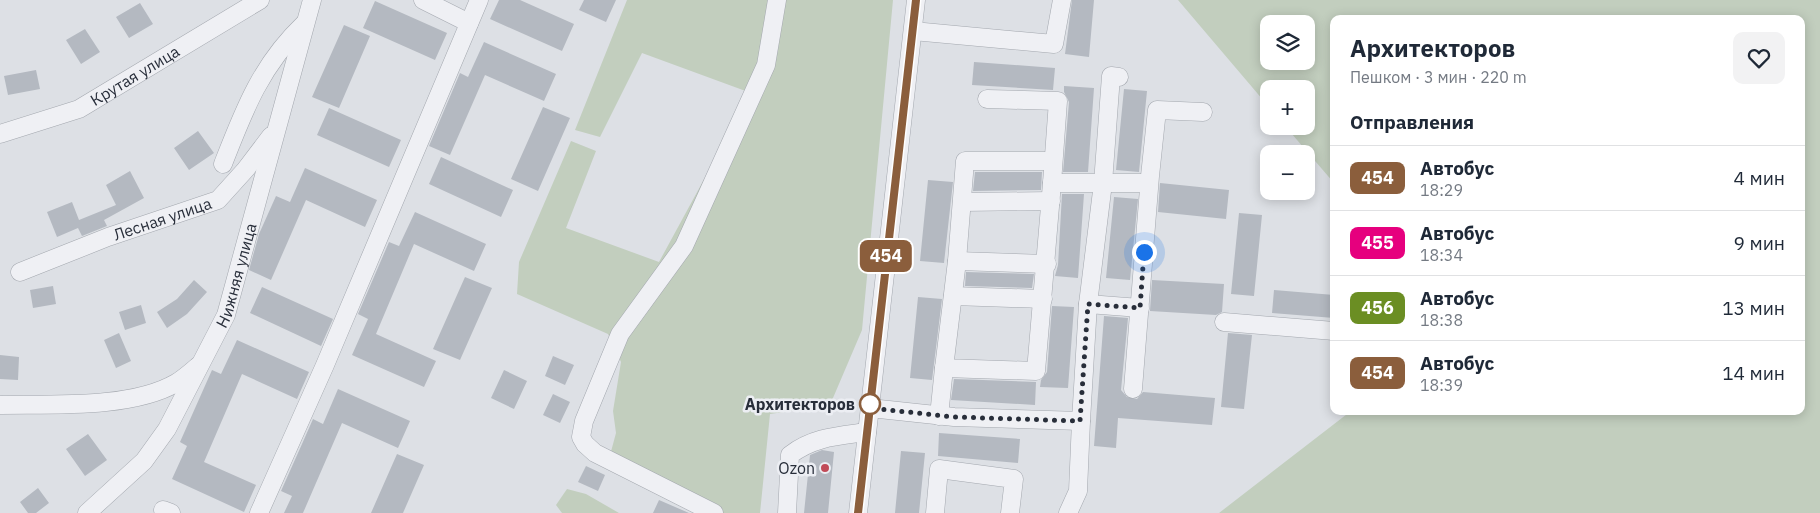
<!DOCTYPE html>
<html lang="ru">
<head>
<meta charset="utf-8">
<style>
	body { margin:0; font-family:"IBM Plex Sans",sans-serif; background:#f2f2f3; color:#1f2937; height:100vh; display:flex; flex-direction:column; font-size:19px; white-space:nowrap }
	* { box-sizing:border-box; margin:0 }
	p { font-size:16px; color:#747a83 }
	.icon { flex:none; width:28px; height:28px; fill:none; stroke:currentColor; stroke-width:2; stroke-linecap:round; stroke-linejoin:round }
	.map { position:relative; flex:1; overflow:hidden }
	.panel { position:absolute; left:1330px; top:15px; width:475px; height:400px; display:flex; flex-direction:column; background:#fff; border-radius:10px; box-shadow:0 2px 12px #0003 }
	.panel>* { flex:none }
	.badge { padding:0 10px; border-radius:8px; font-size:18px; line-height:32px }
	.controls { position:absolute; left:1260px; top:15px; display:grid; gap:10px }
	.controls a { display:grid; place-items:center; width:55px; height:55px; border-radius:10px; background:#fff; box-shadow:0 2px 12px #0003; font-size:25px }
	.you { position:absolute; width:25px; height:25px; margin:-12px; border:4px solid #fff; border-radius:50%; background:#1a73e8; box-shadow:0 0 0 8px #1a73e833 }
	.map>.badge { position:absolute; translate:-50% -50%; box-shadow:0 0 0 2px #fff }
	h2 { padding:0 20px; font-size:19px; line-height:45px }
	.round { display:grid; place-items:center; flex:none; width:52px; height:52px; border-radius:10px; background:#f2f2f3 }
	.overview { display:flex; align-items:center; justify-content:space-between; height:85px; padding:0 20px }
	h1 { font-size:24px; font-weight:700; line-height:38px }
	ul { padding:0; list-style:none }
	li { display:flex; align-items:center; gap:15px; height:65px; padding:0 20px; border-top:1px solid #e0e1e3 }
	li div { flex:1 }
	li b { display:block; font-size:19px }
	li em { font-style:normal }
	li .badge { min-width:55px; font-weight:700; text-align:center }
	.map>svg:first-child { display:block }
	.green { fill:#c2cebe; fill-rule:evenodd }
	.building { fill:#b4b9c1 }
	.lines { fill:none; stroke-linecap:round; stroke-linejoin:round }
	.minor-casing { stroke:#a3a7ae; stroke-width:19 }
	.minor { stroke:#eff0f4; stroke-width:18 }
	.line-casing { stroke:#fff; stroke-width:11 }
	.line { stroke:#8b5e3c; stroke-width:8 }
	.walk { stroke:#282e3a; stroke-width:5; stroke-dasharray:0 9 }
	.stop-dot { fill:#fff; stroke:#8b5e3c; stroke-width:2.5 }
	.poi-dot { fill:#c14b58; stroke:#eceef3; stroke-width:2 }
	.labels { text-anchor:middle; dominant-baseline:central; stroke-width:5; stroke-linejoin:round; paint-order:stroke }
	.street-label { font-size:16px; fill:#282e3a; stroke:#eceef3 }
	.stop-label { font-size:16px; font-weight:bold; fill:#282e3a; stroke:#eceef3; text-anchor:end }
	.poi-label { font-size:16px; fill:#282e3a; stroke:#eceef3; text-anchor:end }
</style>
</head>
<body>
<div class="map">
<svg width="1820" height="513" viewBox="0 0 1820 513">
	<rect width="100%" height="100%" fill="#dde0e5"/>
	<!-- green -->
	<path class="green" d="M627,0H893L862,330L830,405L770,414L760,513H718L609,459L616,433L613,411L621,362L608,334L517,294L519,262L571,141L596,151L566,228L659,262L751,93L642,53L600,137L575,130Z
		M1178,0H1820V513H1219L1351,411H1801V19H1334V183L1285,126H1306V89H1269V107ZM1269,24H1306V61H1269Z
		M567,489L586,494L619,513H562L556,505Z"/>
	<!-- building -->
	<path class="building" d="M499,0H520L574,24L562,51L490,19Z
		M584,0H616L606,22L579,10Z
		M1072,0H1094L1089,57L1065,54Z
		M375,1L447,33L435,60L363,28Z
		M140,3L153,24L129,38L116,17Z
		M344,25L370,36L339,108L312,97Z
		M85,29L100,52L81,64L66,40Z
		M484,42L556,74L544,101L485,75L450,155L429,146L460,73L468,77Z
		M974,62L1055,68L1053,90L972,85Z
		M36,70L40,89L8,95L4,76Z
		M1064,86L1094,88L1088,172H1063L1069,102L1064,92Z
		M1124,89L1147,91L1139,172L1116,170Z
		M543,107L570,118L538,191L511,179Z
		M329,108L401,140L389,167L317,135Z
		M198,131L214,153L189,170L174,148Z
		M441,157L513,190L501,217L429,184Z
		M305,168L377,200L365,227L306,200L271,280L249,270L259,234L276,196L290,202Z
		M130,171L144,198L104,220L107,226L82,236L78,228L57,237L47,212L72,202L79,220L116,205L106,185Z
		M975,172H1042L1041,190L973,191Z
		M928,180L953,182L944,263L920,261Z
		M1160,183L1229,190L1226,219L1158,212Z
		M1062,194H1084L1078,278L1055,276L1058,265Z
		M1114,197L1138,199L1130,280L1106,278Z
		M415,212L486,244L474,271L414,244L376,334L436,361L424,387L352,355L368,319L358,314L389,242L399,246Z
		M1239,213L1262,215L1254,296L1231,294Z
		M966,272L1034,274L1032,288L965,286Z
		M465,277L492,288L460,360L433,349Z
		M194,280L207,292L187,314L167,328L157,312L177,299Z
		M1152,280L1224,284L1222,312L1216,315L1150,311Z
		M53,286L56,304L33,308L30,290Z
		M262,287L333,319L321,346L250,313Z
		M1274,290L1334,295V318L1272,313Z
		M918,297L942,299L932,380L910,378Z
		M141,305L146,323L125,330L119,312Z
		M1052,306L1074,307L1068,388L1040,387L1041,380L1047,372Z
		M1104,316L1128,318L1121,390L1127,397L1137,399L1143,392L1215,398L1212,425L1118,418L1116,448L1094,446Z
		M119,333L131,361L116,368L104,340Z
		M1228,333L1252,335L1244,409L1221,407Z
		M237,340L309,372L297,399L242,374L204,462L256,485L244,512L172,479L187,446L180,442L212,370L221,374Z
		M0,355L19,357L18,380L0,379Z
		M553,356L574,365L565,385L545,376Z
		M504,370L527,381L514,409L491,398Z
		M954,379L1036,382L1035,405L951,400Z
		M338,389L410,421L398,448L342,423L303,513H284L292,496L281,491L302,444L313,419L323,424Z
		M553,394L570,402L560,423L543,415Z
		M939,433L1020,439L1018,463L938,456Z
		M88,434L107,460L85,476L66,449Z
		M822,450L834,452L828,513H804L810,455Z
		M901,451L925,453L919,513H895Z
		M397,454L424,465L403,513H371Z
		M586,466L605,475L598,491L578,482Z
		M38,488L49,503L36,513H28L20,502Z
		M659,500L689,513H653Z"/>
	<g class="lines">
		<defs>
			<g id="minor">
				<path d="M423,0L469,23"/>
				<path d="M913,31L1054,44L1062,0"/>
				<path d="M987,99L1058,101L1052,183H1149"/>
				<path id="s1" d="M0,134L79,109L260,0"/>
				<path d="M223,164C244,110 261,65 304,24"/>
				<path d="M1052,183L1036,371L944,368L957,261L965,161H1053"/>
				<path d="M962,202L1051,201"/>
				<path d="M957,261L1047,264"/>
				<path id="s2" d="M20,272L108,237L218,200L246,169L271,136"/>
				<path d="M953,296L1043,299"/>
				<path d="M1088,304L1140,308"/>
				<path d="M1224,322L1334,331"/>
				<path d="M1133,389L1150,176L1157,110L1203,112"/>
				<path d="M0,405C51,404 131,409 176,383C183,379 191,372 198,366"/>
				<path d="M870,408L954,417L1081,421L1078,491L1068,513"/>
				<path d="M939,416L944,368"/>
				<path d="M1081,421L1088,304L1103,183L1111,76L1119,77"/>
				<path d="M163,510L171,513"/>
				<path id="s3" d="M87,513L144,461L167,429L226,315L312,0"/>
				<path d="M259,513L325,365L479,0"/>
				<path d="M714,513L595,453L585,444L581,437L584,421L620,334L684,246L766,65L777,0"/>
				<path d="M787,513L790,455C813,437 838,436 867,432"/>
				<path d="M858,513L916,0"/>
				<path d="M935,513L939,469L1014,479L1010,513"/>
			</g>
		</defs>
		<!-- minor casing -->
		<use href="#minor" class="minor-casing"/>
		<!-- minor -->
		<use href="#minor" class="minor"/>
	</g>
	<g class="lines">
		<defs>
			<path id="line" d="M858,513L916,0"/>
		</defs>
		<!-- line casing -->
		<use href="#line" class="line-casing"/>
		<!-- line -->
		<use href="#line" class="line"/>
		<!-- walk -->
		<path class="walk" d="M870,404V408L954,417L1080,421L1088,304L1140,308L1144,252"/>
	</g>
	<!-- markers -->
	<circle class="stop-dot" cx="870" cy="404" r="10"/>
	<circle class="poi-dot" cx="825" cy="468" r="5"/>
	<g class="labels">
		<!-- street labels -->
		<g class="street-label">
			<text stroke="none"><textPath href="#s1" startOffset="148">Крутая улица</textPath></text>
			<text stroke="none"><textPath href="#s2" startOffset="152">Лесная улица</textPath></text>
			<text stroke="none"><textPath href="#s3" startOffset="286">Нижняя улица</textPath></text>
		</g>
		<!-- stop labels -->
		<g class="stop-label">
			<text x="855" y="404">Архитекторов</text>
		</g>
		<!-- poi labels -->
		<g class="poi-label">
			<text x="815" y="468">Ozon</text>
		</g>
	</g>
</svg>
<div class="controls">
<a><svg class="icon" aria-label="layers" viewBox="0 0 24 24"><path d="M12 4l9 5-9 5-9-5zM3 14l9 5 9-5"/></svg></a>
<a>+</a>
<a>−</a>
</div>
<div class="you" style="left:1144px;top:252px"></div>
<b class="badge" style="left:886px;top:256px;background:#8b5e3c;color:#fff">454</b>
<section class="panel">
<div class="overview"><div><h1>Архитекторов</h1><p>Пешком · 3 мин · 220 m</p></div><a class="round"><svg class="icon" aria-label="heart" viewBox="0 0 24 24"><path d="M12 20l-8-8c-3-5 5-10 8-4 3-6 11-1 8 4z"/></svg></a></div>
<h2>Отправления</h2>
<ul>
<li><span class="badge" style="background:#8b5e3c;color:#fff">454</span><div><b>Автобус</b><p>18:29</p></div><em>4 мин</em></li>
<li><span class="badge" style="background:#e6007e;color:#fff">455</span><div><b>Автобус</b><p>18:34</p></div><em>9 мин</em></li>
<li><span class="badge" style="background:#6b8e23;color:#fff">456</span><div><b>Автобус</b><p>18:38</p></div><em>13 мин</em></li>
<li><span class="badge" style="background:#8b5e3c;color:#fff">454</span><div><b>Автобус</b><p>18:39</p></div><em>14 мин</em></li>
</ul>
</section>
</div>
</body>
</html>
